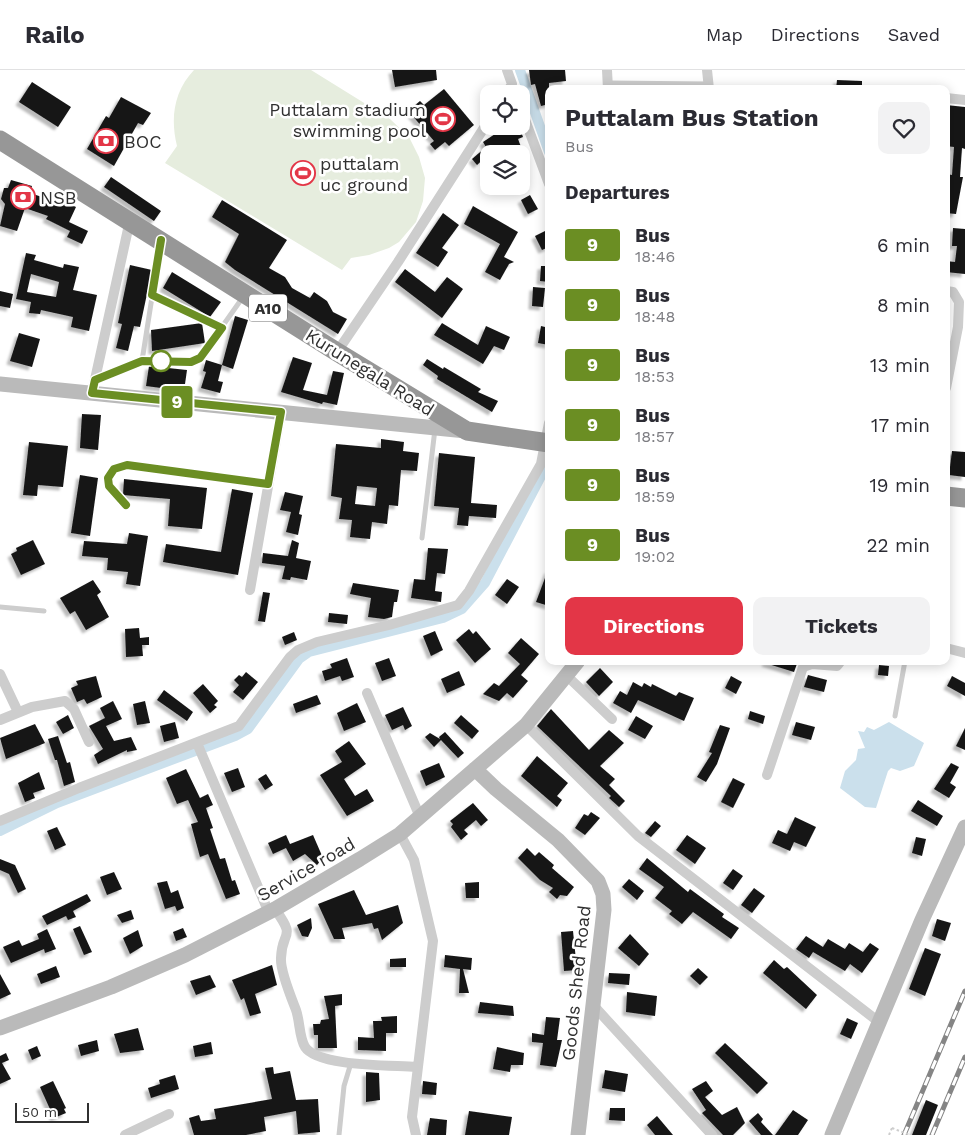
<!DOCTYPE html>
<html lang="en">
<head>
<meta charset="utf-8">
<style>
	body { margin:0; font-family:"Work Sans",sans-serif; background:#f2f2f3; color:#2b2b33; height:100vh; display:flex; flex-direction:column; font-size:19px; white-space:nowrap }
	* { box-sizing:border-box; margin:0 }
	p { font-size:16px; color:#7c7c81 }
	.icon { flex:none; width:28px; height:28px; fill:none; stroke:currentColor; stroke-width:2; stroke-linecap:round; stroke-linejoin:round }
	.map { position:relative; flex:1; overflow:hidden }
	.drawer { position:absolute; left:545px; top:15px; width:405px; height:580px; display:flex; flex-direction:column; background:#fff; border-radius:10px; box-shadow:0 2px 12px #0003 }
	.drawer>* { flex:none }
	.badge { padding:0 10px; border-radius:4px; font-size:18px; line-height:32px }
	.controls { position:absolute; left:480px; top:15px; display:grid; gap:10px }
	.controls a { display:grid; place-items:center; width:50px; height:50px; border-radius:10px; background:#fff; box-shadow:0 2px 12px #0003; font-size:25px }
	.scale { position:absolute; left:15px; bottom:12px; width:74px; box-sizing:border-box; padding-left:5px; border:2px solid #303030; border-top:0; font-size:14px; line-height:18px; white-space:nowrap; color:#303030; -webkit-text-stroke:4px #fff; paint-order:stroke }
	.map>.badge { position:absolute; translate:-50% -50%; box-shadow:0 0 0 2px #fff }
	h2 { padding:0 20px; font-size:19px; line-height:45px }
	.round { display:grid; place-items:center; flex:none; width:52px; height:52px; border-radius:10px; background:#f2f2f3 }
	.overview { display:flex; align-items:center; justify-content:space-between; height:85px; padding:0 20px }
	h1 { font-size:24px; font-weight:700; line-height:38px }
	.cta { display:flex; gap:10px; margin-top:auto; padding:10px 20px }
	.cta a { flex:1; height:58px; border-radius:10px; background:#e33647; color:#fff; font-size:20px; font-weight:700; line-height:58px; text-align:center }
	.cta a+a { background:#f2f2f3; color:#2b2b33 }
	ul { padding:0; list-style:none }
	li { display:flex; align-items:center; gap:15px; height:60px; padding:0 20px }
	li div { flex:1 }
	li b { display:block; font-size:19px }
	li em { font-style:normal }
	li .badge { min-width:55px; font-weight:700; text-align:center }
	header { display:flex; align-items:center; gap:30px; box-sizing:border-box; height:70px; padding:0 25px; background:#fff; border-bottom:1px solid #e1e1e2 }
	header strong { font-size:24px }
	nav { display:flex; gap:28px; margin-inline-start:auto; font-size:18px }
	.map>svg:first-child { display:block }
	.green { fill:#e6edde }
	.water { fill:#cbe0ec }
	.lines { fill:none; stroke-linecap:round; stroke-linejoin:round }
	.canal { stroke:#cbe0ec; stroke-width:10 }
	.building { fill:#171717; fill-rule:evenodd; filter:url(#shadow) }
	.path { stroke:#cdcdcd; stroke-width:2; stroke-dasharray:2.5 2.5; stroke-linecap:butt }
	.lane { stroke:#cdcdcd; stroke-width:5 }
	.street { stroke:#cdcdcd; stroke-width:10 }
	.secondary { stroke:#bababa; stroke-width:15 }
	.highway { stroke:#979797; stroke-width:19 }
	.rail-casing { stroke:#858585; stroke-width:5 }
	.rail { stroke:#fff; stroke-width:3; stroke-dasharray:9; stroke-linecap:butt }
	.path-bridge { stroke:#cdcdcd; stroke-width:2; stroke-dasharray:2.5 2.5; stroke-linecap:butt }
	.line-casing { stroke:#fff; stroke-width:11 }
	.line { stroke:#6b8e23; stroke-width:8 }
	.stop-dot { fill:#fff; stroke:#6b8e23; stroke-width:2.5 }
	.labels { text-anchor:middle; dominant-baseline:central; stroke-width:5; stroke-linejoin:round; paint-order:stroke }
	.shield { fill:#fff; stroke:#6e6e6e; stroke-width:1 }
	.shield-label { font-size:16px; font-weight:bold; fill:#303030 }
	.poi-label { font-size:18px; fill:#303030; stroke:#fff; text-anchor:start }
	.street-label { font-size:18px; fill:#303030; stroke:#fff }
</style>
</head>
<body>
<header>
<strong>Railo</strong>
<nav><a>Map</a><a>Directions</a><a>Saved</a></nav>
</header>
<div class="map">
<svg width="965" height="1065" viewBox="0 0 965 1065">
	<defs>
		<filter id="shadow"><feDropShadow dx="-3.5" dy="3.5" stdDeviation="1" flood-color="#0004"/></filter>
	</defs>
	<rect width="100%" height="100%" fill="#fff"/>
	<!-- green -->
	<path class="green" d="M194,0H311L390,49L409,67L419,87L425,108L423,131L416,152L399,172L389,178L369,185L351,188L342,200L165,93L177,76C170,48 174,21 194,0Z"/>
	<!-- water -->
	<path class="water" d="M889,652L924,673L914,696L900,701L891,698L888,701L876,738L865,737L840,718L845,701L856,690L858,679L865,678L858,661L864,662L867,657L874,660Z"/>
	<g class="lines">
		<!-- canal -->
		<path class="canal" d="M520,0L549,82
			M0,761L57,733L235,666L248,659L299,589L309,582L443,548L462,539L485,513L549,391"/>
	</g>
	<!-- building -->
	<path class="building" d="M392,0H436L437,10L395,17Z
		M529,0H565L566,11L549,13V34L541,36L535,14L531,15Z
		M837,10L862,11V19H836Z
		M32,12L71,37L58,57L19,32Z
		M444,19L474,55L449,76L445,72L435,80L430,74L434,71L411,44L417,40L414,36L420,31L424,35Z
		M121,27L151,43L143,55L138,53L114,96L87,79L106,46L109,48Z
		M946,35L965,37V79L962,78L960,107H963L956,144L946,143V104L952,105L954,77L946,76Z
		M495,56H519L523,67L518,69L530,100L521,103V84H489L477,95L472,89L486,77L483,72L498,62Z
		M111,107L161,141L154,151L104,117Z
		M11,110L32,116L30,123L54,131L55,128L76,137L69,152L88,161L82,174L67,167L70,161L46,149L48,146L25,138L17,161L0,156L5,134L1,129L4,118H8Z
		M530,125L538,139L528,144L521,130Z
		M222,130L287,170L269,198L285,207L292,218L310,228L314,222L327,231L333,242L347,249L338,264L235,200L225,192L239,164L212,147Z
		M473,136L518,162L504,187L514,192L509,194L500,210L485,202L500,174L464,154Z
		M443,143L459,155L442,178L448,182L438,197L416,183Z
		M953,158L965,159V204L946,202V191L955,192L957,176H952Z
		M545,161L549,177L542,180L535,166Z
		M26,183L36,185L34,190L63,198L64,194L79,197L73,220L97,225L89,261L71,257L73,247L41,240L40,244L29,243L31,232L16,229ZM31,204L59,212L56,227L27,222Z
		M130,195L152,200L140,257L134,256L128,281L116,278L122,254L118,253Z
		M541,196H549V212L540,211Z
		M405,199L435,222L447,207L463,219L442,248L395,212Z
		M172,202L221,232L210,247L163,218Z
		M533,217L545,218L543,237L532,236Z
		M0,221L13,224L10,238L0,236Z
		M235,246L248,250L233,299L222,295Z
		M202,253L205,273L152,281L151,260Z
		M442,253L478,275L486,256L510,267L504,280L494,276L483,294L434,265Z
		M541,256L549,258V275L538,273Z
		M19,263L40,269L32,297L10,291Z
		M293,287L312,293L303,320L327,325L333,301L344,303L337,335L323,332L322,334L281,322Z
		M427,289L443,299L444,297L481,319L478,322L498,331L492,342L437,309L438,306L423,295Z
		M206,290L222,295L218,311L223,312L220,323L201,318L206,302L203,301Z
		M149,296L187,300L184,321L146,316Z
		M82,344L101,345L98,380L80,378Z
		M381,369L404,372L403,381L419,383L417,401L401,400L398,436L389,435L387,454L372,452L370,469L350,467L352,450L339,449L342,428L331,426L336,374L381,378ZM357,416L377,418L375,436L355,434Z
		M29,372L68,376L63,417L38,415L37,426L23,425Z
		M952,381L965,382V407L949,405Z
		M439,383L475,387L471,433L497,435L496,448L469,446L468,456L457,455L459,438L434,436Z
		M80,405L98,408L90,466L71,463Z
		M124,409L207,418L202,459L168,456L170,429L123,425Z
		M232,419L253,423L238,505L163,492L166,474L221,482Z
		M285,422L303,426L299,444L302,445L298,465L286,462L291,442L280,440Z
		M129,463L148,466L140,516L126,514L128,502L107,500L108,488L82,486L84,471L127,474Z
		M33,470L45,494L21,505L11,484L17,481L16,478Z
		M292,470L299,473L296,488L311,491L307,510L291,507L290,510L282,509L285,496L262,493L263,483L288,486Z
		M428,478L448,479L445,504L437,503L435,521L442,522L441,532L411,528L414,509L425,510Z
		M548,500H549V536L536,532Z
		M507,509L519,517L507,534L495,525Z
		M93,510L101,522L97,525L109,547L86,560L75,541L70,544L60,528Z
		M353,513L399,520L397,532H394L392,547L384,549L368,547L371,528L350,524Z
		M263,522L270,523L265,552L258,551Z
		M329,543L348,545L347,554L328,552Z
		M139,558L140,568L149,567V575H142L143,586L126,587L125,559Z
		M469,559L473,564L476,561L491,579L475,593L456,570Z
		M435,561L443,580L431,586L423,566Z
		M294,562L297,570L285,575L282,567Z
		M521,568L539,584L521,605L528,611L513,628L507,623L499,631L483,624L494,613L499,616L520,594L508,583Z
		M347,588L354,607L342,611L340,606L325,611L322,601L332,598L330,594Z
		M389,588L396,606L382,611L375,593Z
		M766,591H798L794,602L765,593Z
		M879,595L889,596L888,606L878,605Z
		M600,598L613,612L599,626L586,612Z
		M459,601L465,615L447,623L441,609Z
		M246,602L258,612L243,630L233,622L239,615L234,610L239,605L242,607Z
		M808,605L827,610L824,622L804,617Z
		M96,606L102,627L87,634L84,629L77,632L71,618L78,615L76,611Z
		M731,606L742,612L736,624L725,618Z
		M952,606L965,613V626L947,616Z
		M633,612L642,617L644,613L651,617L652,614L676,626L679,622L694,628L684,651L638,630L631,643L613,633L620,621L627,625Z
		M203,614L218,631L214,635L217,637L210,643L193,623Z
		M164,620L193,642L187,651L157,630Z
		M317,625L321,634L296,643L293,634Z
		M113,631L122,649L106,656L114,671L131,667L137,680L127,682V680L98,694L94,685L103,679L89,656L105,648L100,638Z
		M145,631L150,653L137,655L133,634Z
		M357,633L366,652L344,661L337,643Z
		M403,637L412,656L405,660L403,655L392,660L385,645Z
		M551,639L589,680L609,660L624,673L600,696L615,709L609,715L625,731L619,737L609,728L611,726L537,656Z
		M750,641L765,646L763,654L748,649Z
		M68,645L74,658L63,664L56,652Z
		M461,645L479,661L472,669L454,653Z
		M636,646L653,656L645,669L628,660Z
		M175,652L179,668L164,672L160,656Z
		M796,652L815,657L811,670L792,665Z
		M35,654L45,673L6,689L0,668Z
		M720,655L730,658L717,694L706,712L697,707L712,683L709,682Z
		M965,658V680L956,676Z
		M445,662L464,683L458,688L441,670L434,677L425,667L430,663L440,669L439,667Z
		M58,666L67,693L70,692L75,712L64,716L57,690H55L48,669Z
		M349,671L366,694L344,709L355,726L367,719L374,731L347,746L320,705L342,692L335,681Z
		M537,686L568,713L557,726L562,730L557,737L521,706Z
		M439,693L445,707L426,716L420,701Z
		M951,693L959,697L950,713L956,717L949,728L934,719Z
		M238,698L245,717L232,722L224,703Z
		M186,699L200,728L208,724L213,735L206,738L213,758L210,759L220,789L225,788L232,811L235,810L240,824L226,829L208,784L200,787L191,754L198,752L188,730L177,734L166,708Z
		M39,702L45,719L33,723L35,728L25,732L18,713Z
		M266,704L273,715L265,720L258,709Z
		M733,708L745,714L733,738L721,732Z
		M918,730L943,746L937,756L911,741Z
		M473,733L488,750L481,756L476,750L464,760L468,764L461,770L451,757L453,754L450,751Z
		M591,742L600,748L585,765L575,758L584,744L588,746Z
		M795,747L816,757L806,777L794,772L790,781L772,773L778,760L787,764Z
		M655,751L661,756L651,767L645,763Z
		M57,757L66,775L55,780L47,761Z
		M286,765L290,774L313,765L323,788L317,795L305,784L293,791L286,778L273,784L268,773Z
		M687,765L706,778L695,794L676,780Z
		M916,767L926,769L922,786L912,783Z
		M527,778L535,786L539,782L554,795L552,798L574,817L567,826L560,825L557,829L549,822L553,818L540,810L518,788Z
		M647,788L688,822L690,819L724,844L722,847L739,858L731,869L693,842L682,854L669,844L672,841L655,828L664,817L639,799Z
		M0,789L15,795L26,819L18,823L9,804L0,800Z
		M733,799L743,806L733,820L723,813Z
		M114,802L122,819L107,825L100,807Z
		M629,809L644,821L637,830L622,817Z
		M167,811L171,823L178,820L184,838L177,841L175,836L165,839L157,813Z
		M479,812V828H466L465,813Z
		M754,818L765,826L752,843L741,835Z
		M354,820L366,845L398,835L403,853L382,870L378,858L374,859L372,853L342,858L345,869H334L318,834Z
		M87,824L91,831L73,841L76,847L68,850L66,846L47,855L42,846Z
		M131,840L134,849L122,853L117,845Z
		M311,848L312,858L308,867L302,866L297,855Z
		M937,849L951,853L945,871L932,866Z
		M80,856L92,882L84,885L73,859Z
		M183,858L187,867L176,871L173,862Z
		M47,859L56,879L45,883L44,879L11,893L3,877L19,870L22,876L39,869L37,864Z
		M138,860L143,876L130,884L123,868Z
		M573,861L577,900L564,901L561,862Z
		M630,864L649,884L639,896L618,878Z
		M806,866L823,877L828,869L845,879L849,873L863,882L870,873L879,879L862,903L850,894L845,901L813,882L809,888L796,879Z
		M925,878L941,884L925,926L909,919Z
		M445,885L472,888L471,900L463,899L469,923H459L460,899L444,897Z
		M406,888V897H390V889Z
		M774,890L784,899L787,897L817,925L806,939L763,903Z
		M272,895L277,915L255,924L261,943L250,946L244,928L241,930L232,910Z
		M56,896L60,907L41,914L37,904Z
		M698,898L708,907L700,915L690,906Z
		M609,903L630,904L629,915L608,913Z
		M0,904L11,924L0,929Z
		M210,905L216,917L196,925L190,911Z
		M627,922L657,926L655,946L626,942Z
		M342,924V935L335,936L337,978H318V965H314L313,954H320L321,950L329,949L324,926Z
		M480,932L513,936L514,946L478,943Z
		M397,946V963H386V981L358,980V967L374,968L373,951H382L381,947Z
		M546,947L560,948L557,970H562L556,997L540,995L543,973L532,972V963L544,965Z
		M847,948L858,953L851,969L840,964Z
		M138,958L144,980L120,983L114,964Z
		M97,970L99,981L81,986L78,975Z
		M211,972L213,984L195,987L193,976Z
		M725,973L768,1013L757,1024L715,983Z
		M37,976L41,986L32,990L28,980Z
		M497,977L524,983L523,995H511L510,1002L493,999Z
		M6,983L9,990L2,993L11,1009L0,1014V986Z
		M273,997L274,1004L290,1001L296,1030L318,1029L320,1062L298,1064L296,1041L264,1047L266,1061L246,1065H194L189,1048L199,1045L201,1051L216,1049L214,1039L272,1029L265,998Z
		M605,1000L628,1004L625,1022L602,1018Z
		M366,1002L379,1003L380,1030L366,1032Z
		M175,1005L179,1019L151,1028L148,1018L160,1014L159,1010Z
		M53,1011L66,1038L64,1039L66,1043L54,1048L40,1017Z
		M423,1011L437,1013L436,1025L422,1024Z
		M706,1011L713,1021L705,1027L722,1045L737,1037L745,1053L733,1065H723L702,1043L706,1040L692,1019Z
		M926,1030L938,1035L926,1065H912Z
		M610,1038H625V1051L609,1050Z
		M793,1040L808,1050L798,1065H775Z
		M469,1041L512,1047L509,1065H465Z
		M758,1043L763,1049L761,1052L773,1065H761L749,1051Z
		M657,1046L673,1065H655L647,1055Z
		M430,1048L447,1050L446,1065H427Z"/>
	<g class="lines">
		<!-- path -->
		<path class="path" d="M889,1065L892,1058"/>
		<!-- lane -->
		<path class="lane" d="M608,13L709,14
			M152,225L222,258
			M142,291L160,176
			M95,310L142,291L191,292L200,288L243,227
			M126,435L109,416L108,408L114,399L127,395L268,414
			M422,468L435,359
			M0,537L44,541
			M895,646L905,591
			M339,1065L344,1016L351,993"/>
		<!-- street -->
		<path class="street" d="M607,0L608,19
			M707,0L709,19
			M506,24L512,14L507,0
			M946,28L965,30
			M521,39L549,114
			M946,221L953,222L959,232L958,257L946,318
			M337,282L398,192L489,50
			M92,323L130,150
			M250,520L281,342
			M946,578L965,583
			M0,604L18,642
			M566,605L612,649
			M367,623L420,747
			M0,650L32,637L65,631L74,639L89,672
			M526,655L638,766L879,952
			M197,673L269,843
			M767,705L803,597L812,594L837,596L841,591
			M0,751L79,718L239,656L290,587L298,580L317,572L389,555L458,535L469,521L541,394L549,353
			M400,764L414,790L433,871L412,1047L416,1065
			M275,839C297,870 282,859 281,888C280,901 291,927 296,940C300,951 299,967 305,977C318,997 393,995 416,997
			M593,935L712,1065
			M125,1065L169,1044"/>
		<!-- secondary -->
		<path class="secondary" d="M0,314L466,361
			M475,699L496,719L558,770L598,811L603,824L604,840L578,1065
			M0,958L111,917L185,885L275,839L360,789L400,764L526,655L578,591
			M832,1065L922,850L965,757"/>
		<!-- highway -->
		<path class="highway" d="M0,70L337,282L467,361L549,373
			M946,426L965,428"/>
		<defs>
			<path id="rail" d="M904,1065L965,921
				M932,1065L965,987"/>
		</defs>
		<!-- rail casing -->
		<use href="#rail" class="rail-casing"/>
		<!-- rail -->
		<use href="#rail" class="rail"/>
		<!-- path-bridge -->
		<path class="path-bridge" d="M892,1058L910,1065"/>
	</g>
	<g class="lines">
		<defs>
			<path id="line" d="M126,435L109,416L108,408L114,399L127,395L268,414L281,342L92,323L95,310L142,291L191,292L200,288L222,258L152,225L161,170"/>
		</defs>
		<!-- line casing -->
		<use href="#line" class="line-casing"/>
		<!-- line -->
		<use href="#line" class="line"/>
	</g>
	<!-- icons -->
	<defs>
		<symbol id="stadium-ring" viewBox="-11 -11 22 22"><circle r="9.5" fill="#fff" stroke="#e33647" stroke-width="1.5"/><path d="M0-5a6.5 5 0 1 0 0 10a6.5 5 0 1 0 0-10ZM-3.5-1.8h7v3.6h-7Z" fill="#e33647"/></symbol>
		<symbol id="bank-ring" viewBox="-11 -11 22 22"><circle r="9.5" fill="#fff" stroke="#e33647" stroke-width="1.5"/><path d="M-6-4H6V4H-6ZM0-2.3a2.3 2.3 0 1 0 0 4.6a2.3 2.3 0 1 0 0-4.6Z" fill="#e33647"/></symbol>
	</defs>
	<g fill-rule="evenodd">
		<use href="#stadium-ring" x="429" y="35" width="28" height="28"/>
		<use href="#bank-ring" x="92" y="57" width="28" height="28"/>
		<use href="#stadium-ring" x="289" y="89" width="28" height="28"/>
		<use href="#bank-ring" x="9" y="113" width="28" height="28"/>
	</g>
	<!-- markers -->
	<circle class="stop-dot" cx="161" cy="291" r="10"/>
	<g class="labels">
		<!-- shield labels -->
		<rect class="shield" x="249" y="224.5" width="38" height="27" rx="4"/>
		<g class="shield-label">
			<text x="268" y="238">A10</text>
		</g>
		<!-- poi labels -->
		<g class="poi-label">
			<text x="426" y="39" text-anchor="end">Puttalam stadium<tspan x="426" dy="21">swimming pool</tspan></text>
			<text x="124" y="71">BOC</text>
			<text x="320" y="93">puttalam<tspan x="320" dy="21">uc ground</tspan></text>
			<text x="40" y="127">NSB</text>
		</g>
		<!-- street labels -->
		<g class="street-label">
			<text transform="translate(370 302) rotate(32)">Kurunegala Road</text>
			<text transform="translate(306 799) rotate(-30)">Service road</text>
			<text transform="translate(576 913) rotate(-84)">Goods Shed Road</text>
		</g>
	</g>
</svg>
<div class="controls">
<a><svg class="icon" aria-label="locate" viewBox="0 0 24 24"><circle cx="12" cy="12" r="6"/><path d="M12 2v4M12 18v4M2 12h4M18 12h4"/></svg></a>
<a><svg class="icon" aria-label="layers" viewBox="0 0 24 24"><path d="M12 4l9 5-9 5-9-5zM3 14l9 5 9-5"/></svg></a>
</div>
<div class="scale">50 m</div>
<b class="badge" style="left:177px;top:332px;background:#6b8e23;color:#fff">9</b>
<section class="drawer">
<div class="overview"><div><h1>Puttalam Bus Station</h1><p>Bus</p></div><a class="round"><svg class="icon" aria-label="heart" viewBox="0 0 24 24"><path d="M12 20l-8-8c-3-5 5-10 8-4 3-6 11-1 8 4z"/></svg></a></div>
<h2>Departures</h2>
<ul>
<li><span class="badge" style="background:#6b8e23;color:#fff">9</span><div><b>Bus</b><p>18:46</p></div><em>6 min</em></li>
<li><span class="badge" style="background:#6b8e23;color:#fff">9</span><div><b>Bus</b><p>18:48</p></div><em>8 min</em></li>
<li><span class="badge" style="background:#6b8e23;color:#fff">9</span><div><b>Bus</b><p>18:53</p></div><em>13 min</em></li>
<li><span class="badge" style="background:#6b8e23;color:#fff">9</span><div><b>Bus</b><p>18:57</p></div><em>17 min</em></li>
<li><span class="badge" style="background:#6b8e23;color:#fff">9</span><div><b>Bus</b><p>18:59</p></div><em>19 min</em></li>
<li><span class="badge" style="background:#6b8e23;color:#fff">9</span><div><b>Bus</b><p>19:02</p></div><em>22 min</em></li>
</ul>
<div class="cta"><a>Directions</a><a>Tickets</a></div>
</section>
</div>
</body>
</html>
